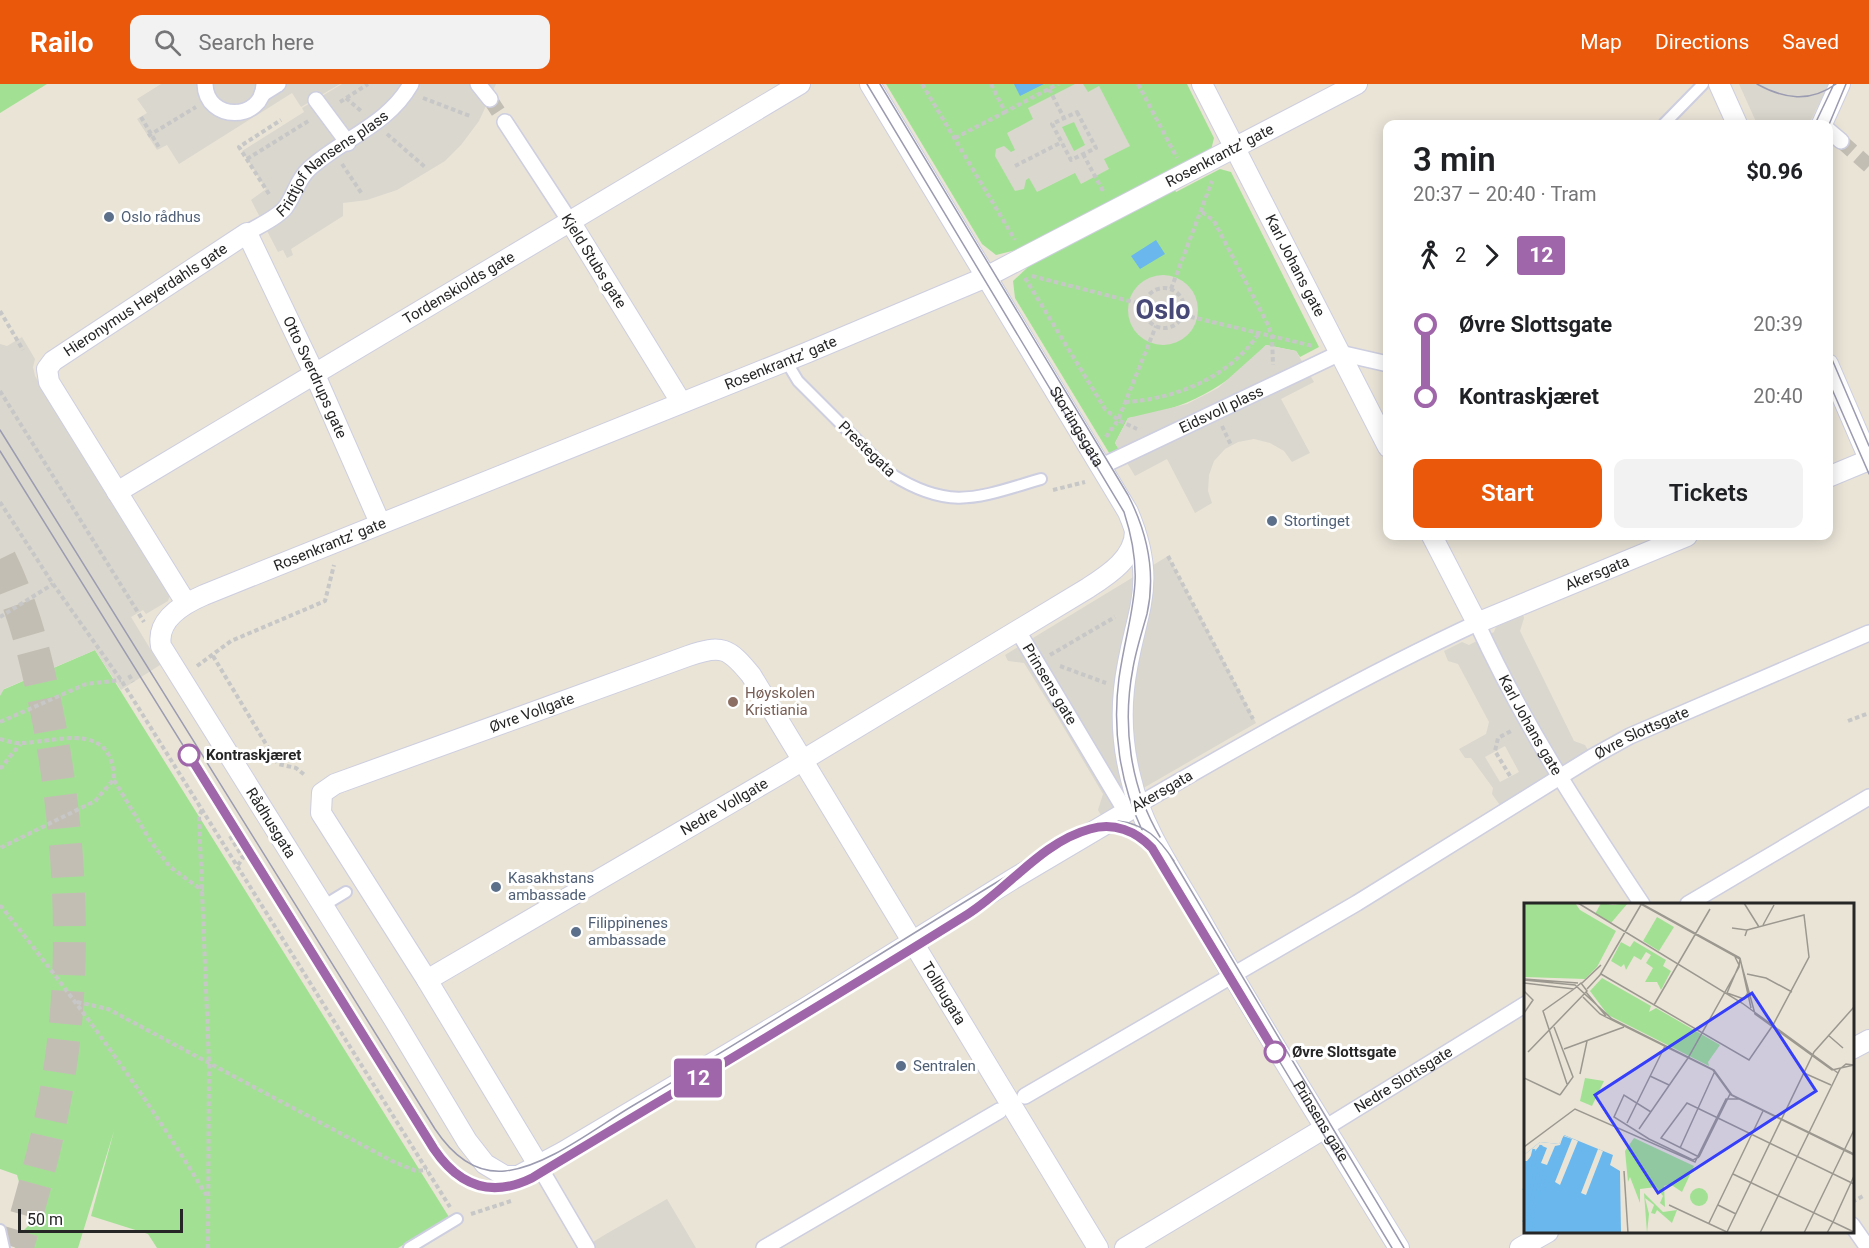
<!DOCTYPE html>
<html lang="en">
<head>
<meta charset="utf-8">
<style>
	body { margin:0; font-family:Roboto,sans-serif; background:#f2f2f2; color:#202124; height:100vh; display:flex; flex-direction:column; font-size:22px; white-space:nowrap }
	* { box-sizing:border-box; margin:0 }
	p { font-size:20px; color:#757577 }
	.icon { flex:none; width:33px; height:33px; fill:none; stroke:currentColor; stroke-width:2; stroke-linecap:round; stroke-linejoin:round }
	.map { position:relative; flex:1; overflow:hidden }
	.panel { position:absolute; left:1383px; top:36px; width:450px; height:420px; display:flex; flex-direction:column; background:#fff; border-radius:12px; box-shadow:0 3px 15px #0003 }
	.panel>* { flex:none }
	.badge { padding:0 12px; border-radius:4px; font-size:21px; line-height:39px }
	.scale { position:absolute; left:18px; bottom:15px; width:165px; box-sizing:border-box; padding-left:6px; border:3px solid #262626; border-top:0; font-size:16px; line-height:21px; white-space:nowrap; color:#262626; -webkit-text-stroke:4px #fff; paint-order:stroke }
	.map>.badge { position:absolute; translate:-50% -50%; box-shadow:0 0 0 3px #fff }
	.legs { display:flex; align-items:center; gap:9px; height:66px; padding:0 30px; font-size:20px }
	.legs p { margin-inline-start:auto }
	.headline { display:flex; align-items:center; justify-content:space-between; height:102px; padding:0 30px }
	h1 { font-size:33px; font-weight:600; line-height:45px }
	.button { display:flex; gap:12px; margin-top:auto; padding:12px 30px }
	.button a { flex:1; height:69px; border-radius:12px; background:#ea580c; color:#fff; font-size:24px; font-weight:600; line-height:69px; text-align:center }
	.button a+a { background:#f2f2f2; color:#202124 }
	ul { padding:0 30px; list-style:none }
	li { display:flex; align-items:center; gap:21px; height:72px; font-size:22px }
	li i { display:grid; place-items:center; width:9px; height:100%; margin:0 8px; background:currentColor }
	li i::after { content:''; width:15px; height:15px; margin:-8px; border:4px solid; border-radius:50%; background:#fff }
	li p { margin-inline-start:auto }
	li:first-child i { background:linear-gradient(#0000 50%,currentColor 0) }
	li:last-child i { background:linear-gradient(currentColor 50%,#0000 0) }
	header { display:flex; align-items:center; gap:36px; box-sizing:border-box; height:84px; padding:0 30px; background:#ea580c; color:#fff }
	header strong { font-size:28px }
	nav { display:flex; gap:33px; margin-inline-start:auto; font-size:21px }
	.search { width:420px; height:54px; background:#f2f2f2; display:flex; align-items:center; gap:15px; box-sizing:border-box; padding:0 21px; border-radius:12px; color:#757577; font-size:22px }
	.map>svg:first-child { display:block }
	.green { fill:#a2e193 }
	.plaza { fill:#dad7ce; fill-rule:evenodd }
	.water { fill:#69b7ed }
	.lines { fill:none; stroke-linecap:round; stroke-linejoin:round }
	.pedestrian-tunnel { stroke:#c3beb4; stroke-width:15; stroke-dasharray:15 8; stroke-linecap:butt }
	.trunk-tunnel { stroke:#c3beb4; stroke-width:33; stroke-dasharray:33 16; stroke-linecap:butt }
	.service-casing { stroke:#cdcee0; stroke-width:14 }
	.pedestrian-casing { stroke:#cdcee0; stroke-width:18 }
	.minor-casing { stroke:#cdcee0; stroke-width:22 }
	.path { stroke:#c7c7c7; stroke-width:4; stroke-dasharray:4.5 3; stroke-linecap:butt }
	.service { stroke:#fff; stroke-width:10 }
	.pedestrian { stroke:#fff; stroke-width:15 }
	.minor { stroke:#fff; stroke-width:20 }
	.tram { stroke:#9b9bb1; stroke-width:1.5 }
	.line-1-casing { stroke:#fff; stroke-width:14 }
	.line-1 { stroke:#a066aa; stroke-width:9 }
	.service-dot { fill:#5c6f8a; stroke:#fff; stroke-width:2 }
	.education-dot { fill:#8d6e63; stroke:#fff; stroke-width:2 }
	.stop-1-dot { fill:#fff; stroke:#a066aa; stroke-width:3 }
	.labels { text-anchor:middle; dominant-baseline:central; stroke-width:6; stroke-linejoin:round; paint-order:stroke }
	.street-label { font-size:15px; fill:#262626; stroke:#fff }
	.service-label { font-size:15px; fill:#4e5e75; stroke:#fff; text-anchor:start }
	.education-label { font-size:15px; fill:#785e54; stroke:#fff; text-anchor:start }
	.stop-label { font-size:15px; font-weight:bold; fill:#262626; stroke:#fff; text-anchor:start }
	.town-label { font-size:27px; font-weight:bold; fill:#484976; stroke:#fff }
	.inset-river { fill:none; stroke:#69b7ed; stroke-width:3 }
	.inset-road { fill:none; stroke:#9c9890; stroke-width:1.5 }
	.view { fill:#353ef9; fill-opacity:0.15; stroke:#353ef9; stroke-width:3 }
	.inset-edge { fill:none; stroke:#262626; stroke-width:3 }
</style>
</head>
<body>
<header>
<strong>Railo</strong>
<div class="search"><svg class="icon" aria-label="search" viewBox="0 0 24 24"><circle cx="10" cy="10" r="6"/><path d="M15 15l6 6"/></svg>Search here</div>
<nav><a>Map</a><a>Directions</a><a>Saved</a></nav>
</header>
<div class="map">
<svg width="1869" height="1164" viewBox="0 0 1869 1164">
	<rect width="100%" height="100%" fill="#eae4d7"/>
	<!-- green -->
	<path class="green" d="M0,0H47L0,29Z
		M886,0H1187L1214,54L1211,66L1166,89L1176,108L1220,85L1231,88L1319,263L1300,273L1296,267L1266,261C1230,302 1183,327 1128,334L1115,359L1123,372L1114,377L1015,214L1013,197L1027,184L1016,166L996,171L982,160Z
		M95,566L449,1133L398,1164H157L148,1150L91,1132L114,1047L78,1164H15L13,1157L31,1139L17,1091L0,1085V607Z"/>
	<!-- plaza -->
	<path class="plaza" d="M161,0H340L301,23L292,9L179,80L167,61L157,66L137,35L147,29L137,15Z
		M342,0H496L479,37L461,61L445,77L397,106L367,116L343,119V132L291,165L293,171L287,174L283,166L278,168L251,116L266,105L242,67L304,28L302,24Z
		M1075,0H1083L1088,8L1099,2L1130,62L1104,75L1109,85L1081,100L1075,89L1037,108L1029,94L1026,96L1024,105L1015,107L995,72L996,65L1004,62L1011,68L1015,66L1007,49L1033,35L1028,24ZM1074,38L1085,61L1074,67L1062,43Z
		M1739,0H1829L1809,40H1757Z
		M1128 226a35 35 0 1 1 70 0a35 35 0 1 1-70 0Z
		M22,253L35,275L33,283L35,292L170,511L168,517L146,530L143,526L131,533L160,581L121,606L95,566L4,605L0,612V260L7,262Z
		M1266,261L1296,267L1314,298L1281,315L1310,369L1292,378L1284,367L1270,359L1254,355L1238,358L1225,365L1214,377L1209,391L1208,407L1212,419L1195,429L1167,375L1135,392L1115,359L1128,334L1187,320L1218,304Z
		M1168,472L1256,639L1121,717L1106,740L1098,726L1103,710L1055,629L1024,579L1008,577L1005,571Z
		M1522,527L1524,534L1520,547L1574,657L1585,661L1592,673L1504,727L1492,710L1493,704L1471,674H1465L1459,665L1486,650L1489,638L1458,580L1448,577L1444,567L1462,558L1469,561L1494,548L1497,540ZM1505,662L1519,688L1500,698L1485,673Z
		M667,1115L696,1164H583L606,1150Z"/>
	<!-- water -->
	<path class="water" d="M1014,0H1044L1020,12Z
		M1156,156L1165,170L1140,185L1131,172Z"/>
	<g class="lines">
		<!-- pedestrian-tunnel -->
		<path class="pedestrian-tunnel" d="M490,15L505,38
			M1841,57L1869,82"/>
		<!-- trunk-tunnel -->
		<path class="trunk-tunnel" d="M0,475C26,528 39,586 50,644C72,766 78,897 54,1019C45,1067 31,1117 17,1164"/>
		<defs>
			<path id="service" d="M1664,40L1703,0
				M786,277L798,297L891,390C951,428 979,413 1041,395
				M323,822L346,808
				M0,1146L4,1164
				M409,1164L457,1135"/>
			<g id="pedestrian">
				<path d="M205,0C206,38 263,38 264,0"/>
				<path d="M478,0L490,15"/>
				<path d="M262,10L278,0"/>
				<path d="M316,16L348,59"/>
				<path d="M505,38L571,139"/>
				<path d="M1828,46L1841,57"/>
				<path id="s1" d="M247,149C258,142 277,134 285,124C295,111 297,96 309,85C343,54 387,42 411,0"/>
				<path id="s2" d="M1102,382L1340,269L1388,280"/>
				<path id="s3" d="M1018,547L1126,728"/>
				<path id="s4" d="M1138,721C1248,657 1361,593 1477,539C1523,640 1581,728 1642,820"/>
				<path d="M1688,820L1869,713"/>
				<path id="s5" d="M1025,1012L1357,819L1592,673L1630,652L1869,549"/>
				<path id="s6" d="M1325,1044L1526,920"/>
				<path d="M539,1082L587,1164"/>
				<path d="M1852,1141L1868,1164"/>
				<path d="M764,1164L999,1027"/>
			</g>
			<g id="minor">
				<path id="s7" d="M870,0L1128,428C1161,506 1132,530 1124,605C1121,635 1123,665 1131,695C1142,745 1174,789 1199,833C1262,945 1332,1054 1399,1164"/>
				<path id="s8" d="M1202,0L1388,363"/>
				<path d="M1719,0L1737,40"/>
				<path d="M1822,40L1840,0"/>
				<path d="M571,139L681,318"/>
				<path d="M1828,280L1869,375"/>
				<path d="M1828,393L1869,376"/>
				<path id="s9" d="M117,408L800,0"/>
				<path id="s10" d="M1432,452L1477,539L1687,452"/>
				<path id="s11" d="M186,519L49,298L47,285L53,277L247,149L315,291L380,439"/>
				<path id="s12" d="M1138,721L1013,795L807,923L563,1068L518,1092H505L485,1080L467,1057L395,937L161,562C156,536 183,520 204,511L806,269L984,194L1357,0"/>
				<path id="s13" d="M427,896L780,690L1088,504C1108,491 1135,474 1135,447"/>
				<path d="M1852,965L1869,956"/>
				<path id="s14" d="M539,1082L427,896L321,729L322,709L335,700L688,572C722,560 729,564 751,591L1098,1164"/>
				<path d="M1125,1164L1325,1044"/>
				<path d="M1520,1164L1548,1148"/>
			</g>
		</defs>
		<!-- service casing -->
		<use href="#service" class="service-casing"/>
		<!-- pedestrian casing -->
		<use href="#pedestrian" class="pedestrian-casing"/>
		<!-- minor casing -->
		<use href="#minor" class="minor-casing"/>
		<!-- path -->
		<path class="path" d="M922,0L1015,156
			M991,0L1005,28L1058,0
			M1138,0L1177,74
			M1049,5L1064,34
			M346,14L361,27
			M423,14L470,32
			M340,18L368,0
			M1077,28L1096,64L1071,76L1052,40Z
			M141,33L160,65
			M387,50L425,83
			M148,52L196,23
			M955,54L1005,28
			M1083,70L1104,109
			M247,75L310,36
			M342,80L362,110
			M1015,82L1062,58
			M269,110L239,63L281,36
			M1202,128L1214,137L1267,239L1272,252L1273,281
			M1032,192L1145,221
			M1025,194L1105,325L1118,336L1137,345
			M1144 224a20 20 0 1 1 40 0a20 20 0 1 1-40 0Z
			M1171,205L1212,97
			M0,227L23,266
			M1183,231L1313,262
			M0,307L144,538
			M1125,318C1176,315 1230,293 1259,249
			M1222,342L1231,361
			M1106,353L1118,336L1156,242
			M1053,406L1085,398
			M0,418L53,500L121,596L450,1123
			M1168,472L1253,635
			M0,533L53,500
			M1050,571L1115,533
			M213,572L278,680L296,684L306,692
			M197,582L231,557L325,517L334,481
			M1060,582L1106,599
			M129,591L133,598
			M1848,637L1869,629
			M0,638L86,600L121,596
			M0,655C7,657 16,660 23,659C60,657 112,637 114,695L95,717L0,764
			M0,685L20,660
			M1510,692L1495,667L1498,654L1513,646
			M114,696L151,758L170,783L203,807
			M202,726L199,732L209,979L208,1164
			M230,752L243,774L238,781
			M0,821C74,914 145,1009 206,1111
			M77,918L108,925L394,1078L416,1087L427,1086
			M1852,1118L1865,1111
			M471,1130L511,1117"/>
		<!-- service -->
		<use href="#service" class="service"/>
		<!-- pedestrian -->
		<use href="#pedestrian" class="pedestrian"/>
		<!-- minor -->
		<use href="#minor" class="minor"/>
		<!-- tram -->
		<path class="tram" d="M867,0L1124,428C1147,499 1129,526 1119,594C1112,646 1120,699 1142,746
			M880,0L1128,411C1147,448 1156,489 1147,530C1142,548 1136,566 1133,584C1122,641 1130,703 1160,753
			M1757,0C1784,15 1810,19 1836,0
			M1815,40L1834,0
			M1828,43L1846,0
			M1828,266L1869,362
			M1828,296L1869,390
			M0,346L435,1045C451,1069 474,1090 505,1087C547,1083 598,1042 634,1021C759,947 882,868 1007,792
			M0,367L434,1065C458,1101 493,1113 532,1094L970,829C1013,799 1090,708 1145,758C1161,772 1171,796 1182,815
			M1118,737C1145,740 1159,754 1174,777
			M1170,771L1404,1164
			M1178,809L1392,1164"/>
	</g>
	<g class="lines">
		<defs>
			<path id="line-1" d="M189,671L434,1065C459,1102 491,1114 532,1094C678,1006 824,920 968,830C1009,804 1042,758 1090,745C1114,738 1136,747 1152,764L1275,968"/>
		</defs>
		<!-- line-1 casing -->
		<use href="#line-1" class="line-1-casing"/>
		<!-- line-1 -->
		<use href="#line-1" class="line-1"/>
	</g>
	<!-- markers -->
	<g class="service-dot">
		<circle cx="109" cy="133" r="6"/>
		<circle cx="1272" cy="437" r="6"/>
		<circle cx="496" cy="803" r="6"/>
		<circle cx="576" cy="848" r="6"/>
		<circle cx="901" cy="982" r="6"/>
	</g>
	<circle class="education-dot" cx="733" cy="618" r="6"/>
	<g class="stop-1-dot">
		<circle cx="189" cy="671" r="10"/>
		<circle cx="1275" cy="968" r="10"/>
	</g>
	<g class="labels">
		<!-- street labels -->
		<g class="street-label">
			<text stroke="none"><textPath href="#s12" startOffset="2550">Rosenkrantz’ gate</textPath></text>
			<text stroke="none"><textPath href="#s1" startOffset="112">Fridtjof Nansens plass</textPath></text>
			<text transform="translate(594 177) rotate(58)">Kjeld Stubs gate</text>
			<text stroke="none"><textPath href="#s8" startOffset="204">Karl Johans gate</textPath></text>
			<text stroke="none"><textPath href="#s9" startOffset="398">Tordenskiolds gate</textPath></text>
			<text stroke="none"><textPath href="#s11" startOffset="394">Hieronymus Heyerdahls gate</textPath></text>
			<text stroke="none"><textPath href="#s12" startOffset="2064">Rosenkrantz’ gate</textPath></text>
			<text stroke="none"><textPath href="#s11" startOffset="675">Otto Sverdrups gate</textPath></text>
			<text stroke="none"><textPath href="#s2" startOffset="132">Eidsvoll plass</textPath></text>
			<text stroke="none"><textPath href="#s7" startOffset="400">Stortingsgata</textPath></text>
			<text transform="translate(867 365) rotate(44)">Prestegata</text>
			<text stroke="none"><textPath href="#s12" startOffset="1578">Rosenkrantz’ gate</textPath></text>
			<text stroke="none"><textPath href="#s10" startOffset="228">Akersgata</textPath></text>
			<text stroke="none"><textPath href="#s3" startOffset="62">Prinsens gate</textPath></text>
			<text stroke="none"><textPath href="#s14" startOffset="660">Øvre Vollgate</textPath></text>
			<text stroke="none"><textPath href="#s4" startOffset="500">Karl Johans gate</textPath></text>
			<text stroke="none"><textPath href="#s5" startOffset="716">Øvre Slottsgate</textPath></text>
			<text transform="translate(1162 707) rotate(-30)">Akersgata</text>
			<text stroke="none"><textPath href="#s13" startOffset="344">Nedre Vollgate</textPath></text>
			<text transform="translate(271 739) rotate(58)">Rådhusgata</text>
			<text stroke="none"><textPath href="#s14" startOffset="1272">Tollbugata</textPath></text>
			<text stroke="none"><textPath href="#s6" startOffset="92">Nedre Slottsgate</textPath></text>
			<text stroke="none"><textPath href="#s7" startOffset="1164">Prinsens gate</textPath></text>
		</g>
		<!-- service labels -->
		<g class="service-label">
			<text x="121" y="133">Oslo rådhus</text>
			<text x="1284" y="437">Stortinget</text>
			<text x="508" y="794">Kasakhstans<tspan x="508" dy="17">ambassade</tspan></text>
			<text x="588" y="839">Filippinenes<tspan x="588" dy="17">ambassade</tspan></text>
			<text x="913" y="982">Sentralen</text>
		</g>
		<!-- education labels -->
		<g class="education-label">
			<text x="745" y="609">Høyskolen<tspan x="745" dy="17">Kristiania</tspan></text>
		</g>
		<!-- stop labels -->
		<g class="stop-label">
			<text x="206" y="671">Kontraskjæret</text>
			<text x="1292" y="968">Øvre Slottsgate</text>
		</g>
		<!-- town labels -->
		<g class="town-label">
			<text x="1163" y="226">Oslo</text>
		</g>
	</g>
	<!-- overview -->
	<g transform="translate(1524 819)">
		<rect width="330" height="330" fill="#eae4d7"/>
		<path d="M0,0H51L56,7L92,28L73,64L61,76L0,74ZM77,0L89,2L104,0L87,20L71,11ZM133,14L150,24L135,48L119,38ZM110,38L142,57L139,63L147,68L137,87L133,79H121L129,65L122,60L127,52L122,49L117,57L110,53L102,67L100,61L97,64L87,58L97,39L106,44ZM78,75L127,103L125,109L132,105L196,142L184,159L185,163L84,112L66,88ZM61,175L80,178L68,203L56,198ZM110,235L170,263L158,289L146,281L140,283L141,304L136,300L139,293L132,284L116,286V300L106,274L104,279L101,248ZM166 294a9 9 0 1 1 18 0a9 9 0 1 1-18 0ZM120,290L139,309L153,307L148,320L133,307L131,311L127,310L130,302L121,295L125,311L123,330Z" fill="#a2e193"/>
		<path d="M40,232L89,252L86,262L96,268L97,330H0V252L16,239L35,241Z" fill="#69b7ed"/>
		<path d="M39,232L54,238L36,282L31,279L48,236L39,233L36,242L31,243L23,262L17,260L23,245L16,242L3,258H0V252L16,239L35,241ZM74,246L79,248L62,292L57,290Z" fill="#eae4d7"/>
		<path class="inset-river" d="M0,287L10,246M10,304L18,267M0,319L17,242M0,322L43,243M6,330L9,308"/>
		<path class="inset-road" d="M54,0L218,100L314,170M115,0L216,56L231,111L308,167L330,162M220,0L235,24M118,1L216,55M239,22L250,2M208,25L223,27L221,33M211,54L215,62L203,90L220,96L225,88M216,55L227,105M77,71L225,157L249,122L285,54L280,12L223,27M223,71L242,75L268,89M0,76L54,80M0,77L51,82L88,116L190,167L208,192L330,251M0,80L50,86M58,80L77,62M63,86L76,72L118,0M0,88L9,97L0,110M62,89L82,113M59,94L76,111L189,167L207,192L330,252M130,102L186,6M30,124L49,174L36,192M304,132L319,145M40,146L100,124M4,149L63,88L57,80L50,86M280,170L307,182M56,171L63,138M126,173L145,182M0,175L36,192M43,181L19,108L50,86M127,209L100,192L90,214L125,236L169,257L175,254M103,220L141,143M115,226L164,155L215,64L216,55M0,244L51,206L171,259L202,196H215M156,245L191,168M175,254L137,235L163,200L330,281M175,254L206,191M100,268L104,330M209,271L309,319L330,273M145,302L205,330M194,302L212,311M185,320L239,208M203,329L290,149L330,104M236,330L316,166L322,161L330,162M280,330L330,227M303,330L309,319L330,329"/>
		<path class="view" d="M228,90L292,188L134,290L71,192Z"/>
		<rect width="330" height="330" class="inset-edge"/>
	</g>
</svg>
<div class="scale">50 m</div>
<b class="badge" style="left:698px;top:994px;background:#a066aa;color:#fff">12</b>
<section class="panel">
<div class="headline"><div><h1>3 min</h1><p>20:37 – 20:40 · Tram</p></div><b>$0.96</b></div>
<div class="legs"><svg class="icon" aria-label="walk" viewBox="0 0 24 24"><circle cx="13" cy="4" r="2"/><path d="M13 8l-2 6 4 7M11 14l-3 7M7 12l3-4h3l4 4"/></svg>2<svg class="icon" aria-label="forward" viewBox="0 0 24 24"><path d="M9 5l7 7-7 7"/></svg><b class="badge" style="background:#a066aa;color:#fff">12</b></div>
<ul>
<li><i style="color:#a066aa"></i><b>Øvre Slottsgate</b><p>20:39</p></li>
<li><i style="color:#a066aa"></i><b>Kontraskjæret</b><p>20:40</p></li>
</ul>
<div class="button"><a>Start</a><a>Tickets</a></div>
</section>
</div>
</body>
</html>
